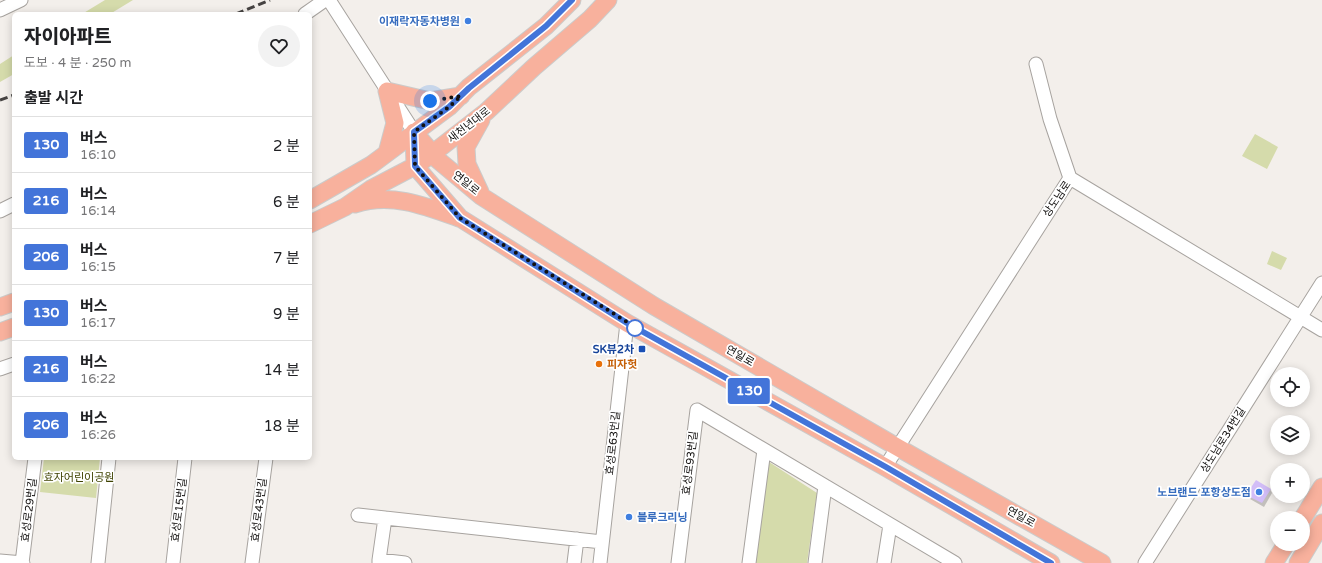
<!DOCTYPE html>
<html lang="ko">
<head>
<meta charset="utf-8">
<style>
	body { margin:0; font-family:"Varela Round","Noto Sans KR",sans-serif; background:#f2f2f2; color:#202124; height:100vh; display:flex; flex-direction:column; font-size:15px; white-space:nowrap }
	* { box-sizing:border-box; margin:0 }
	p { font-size:13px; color:#757577 }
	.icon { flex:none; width:22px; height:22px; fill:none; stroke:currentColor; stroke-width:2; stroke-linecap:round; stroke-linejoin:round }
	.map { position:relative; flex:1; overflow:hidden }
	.details { position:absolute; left:12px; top:12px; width:300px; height:448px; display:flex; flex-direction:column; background:#fff; border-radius:6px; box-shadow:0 2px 10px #0003 }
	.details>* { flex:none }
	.badge { padding:0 8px; border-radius:3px; font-size:14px; line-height:26px }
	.tools { position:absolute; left:1270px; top:367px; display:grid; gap:8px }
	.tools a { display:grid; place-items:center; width:40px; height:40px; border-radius:50%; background:#fff; box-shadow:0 2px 10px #0003; font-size:20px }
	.you { position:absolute; width:20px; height:20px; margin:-10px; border:3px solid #fff; border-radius:50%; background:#1a73e8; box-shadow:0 0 0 6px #1a73e833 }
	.map>.badge { position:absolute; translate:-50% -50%; box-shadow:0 0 0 2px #fff }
	h2 { padding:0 12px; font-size:15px; line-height:36px }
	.round { display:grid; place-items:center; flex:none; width:42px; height:42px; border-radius:21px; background:#f2f2f2 }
	.head { display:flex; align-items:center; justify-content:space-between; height:68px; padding:0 12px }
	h1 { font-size:19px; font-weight:800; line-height:30px }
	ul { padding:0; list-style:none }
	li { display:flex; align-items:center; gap:12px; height:56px; padding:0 12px; border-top:1px solid #e0e0e0 }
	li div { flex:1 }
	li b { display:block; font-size:15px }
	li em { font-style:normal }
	li .badge { min-width:44px; font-weight:700; text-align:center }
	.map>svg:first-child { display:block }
	.green { fill:#d5dbab }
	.shadow { fill:#0003 }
	.building { fill:#d2bdf7 }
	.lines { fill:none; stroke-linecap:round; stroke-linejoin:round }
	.minor-casing { stroke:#a7a39f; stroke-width:15 }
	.major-casing { stroke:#cbcbca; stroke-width:19 }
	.minor { stroke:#fff; stroke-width:13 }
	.major { stroke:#f8b19d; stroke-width:17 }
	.rail { stroke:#464342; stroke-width:3; stroke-dasharray:8 4; stroke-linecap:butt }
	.line-casing { stroke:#fff; stroke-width:9 }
	.line { stroke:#4374d9; stroke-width:6 }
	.walk { stroke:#131110; stroke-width:4; stroke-dasharray:0 7.2 }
	.shop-dot { fill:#3f7fe0; stroke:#fff; stroke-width:1.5 }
	.stop-dot { fill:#fff; stroke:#4374d9; stroke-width:2 }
	.transit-dot { fill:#1a4fb4; stroke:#fff; stroke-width:1.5 }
	.food-dot { fill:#e8710a; stroke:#fff; stroke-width:1.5 }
	.labels { text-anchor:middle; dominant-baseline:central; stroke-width:3.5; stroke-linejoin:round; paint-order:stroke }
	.shop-label { font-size:11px; font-weight:bold; fill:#366cbe; stroke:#fff; text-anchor:end }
	.street-label { font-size:11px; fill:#131110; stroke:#fff }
	.transit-label { font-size:11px; font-weight:bold; fill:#164399; stroke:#fff; text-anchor:end }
	.food-label { font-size:11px; font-weight:bold; fill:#c56008; stroke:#fff; text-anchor:start }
	.park-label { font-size:11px; fill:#3e4201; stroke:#fff }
</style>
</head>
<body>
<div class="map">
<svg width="1322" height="563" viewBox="0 0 1322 563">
	<rect width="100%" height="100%" fill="#f3efeb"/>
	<!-- green -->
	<path class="green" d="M105,0H133L110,14H82Z
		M14,55V74L0,82V64Z
		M1255,134L1278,147L1267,169L1242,156Z
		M1272,251L1287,258L1281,270L1267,264Z
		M44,458H100L96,498L40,492Z
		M769,462L817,493L807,563H756Z"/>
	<!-- shadow -->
	<path class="shadow" d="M1270,489L1272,493L1264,507L1250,499L1248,495Z"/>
	<!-- building -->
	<path class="building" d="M1256,480L1271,489L1262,503L1246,495Z"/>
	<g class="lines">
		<defs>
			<path id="minor" d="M329,0L414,132
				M0,10L21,0
				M305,14L325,0
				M1036,64L1050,119L1070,178
				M1070,178L1322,330
				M0,211L14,204
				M0,369L14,364
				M885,467L1070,178
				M358,515L602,542
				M379,560L385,518
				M0,561L23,563
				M22,563L35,458
				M98,563L109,458
				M173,563L185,458
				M252,563L266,458
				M379,563V560L405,563
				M574,563L577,539
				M600,563L627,323
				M678,563L697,410L955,563
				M749,563L764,450
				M815,563L825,486
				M884,563L890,525
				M1145,563L1322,283"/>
			<path id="major" d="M414,132L438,160L481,196L654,306L897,447L1102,563
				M414,132L415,166L460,218L627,323L885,467L1051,563
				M387,153L395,123L387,91L430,101L461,96
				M480,192L467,164L466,147L481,120
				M310,200L371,165L449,107L469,87L546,26L572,0
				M355,204C391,192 426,206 459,218
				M310,224L345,207L371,189L415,166L432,154L486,112L534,67L590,19L608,0
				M0,307L14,302
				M0,332L14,327
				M1303,518L1322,487
				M1274,563L1286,544
				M1298,563L1322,523"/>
		</defs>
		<!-- minor casing -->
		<use href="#minor" class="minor-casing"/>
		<!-- major casing -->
		<use href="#major" class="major-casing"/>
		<!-- minor -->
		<use href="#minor" class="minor"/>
		<!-- major -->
		<use href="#major" class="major"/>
		<!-- rail -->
		<path class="rail" d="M236,14L270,0
			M0,100L14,95"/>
	</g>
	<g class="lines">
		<defs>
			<path id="line" d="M572,0L546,26L469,88L449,107L414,132L415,166L460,218L627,323L886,467L1051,563"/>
		</defs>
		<!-- line casing -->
		<use href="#line" class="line-casing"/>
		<!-- line -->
		<use href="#line" class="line"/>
		<!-- walk -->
		<path class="walk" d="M430,101L461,96L449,107L414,132L415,166L460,218L640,330L635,328"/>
	</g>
	<!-- markers -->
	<g class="shop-dot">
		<circle cx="468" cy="21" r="4"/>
		<circle cx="1259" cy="492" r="4"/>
		<circle cx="629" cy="517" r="4"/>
	</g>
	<circle class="stop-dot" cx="635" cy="328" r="8"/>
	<rect class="transit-dot" x="638" y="345" width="8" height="8" rx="2"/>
	<circle class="food-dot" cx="599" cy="364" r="4"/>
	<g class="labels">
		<!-- shop labels -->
		<g class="shop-label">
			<text x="460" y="21">이재락자동차병원</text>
			<text x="1251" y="492">노브랜드 포항상도점</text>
			<text x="637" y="517" text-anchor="start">블루크리닝</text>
		</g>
		<!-- street labels -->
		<g class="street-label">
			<text transform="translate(469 125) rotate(-38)">새천년대로</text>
			<text transform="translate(466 183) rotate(39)">연일로</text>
			<text transform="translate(1057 199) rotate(-56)">상도남로</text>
			<text transform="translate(740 356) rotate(30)">연일로</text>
			<text transform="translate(1223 440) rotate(-58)">상도남로34번길</text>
			<text transform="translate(613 443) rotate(-84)">효성로63번길</text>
			<text transform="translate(690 463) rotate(-83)">효성로93번길</text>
			<text transform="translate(29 510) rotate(-83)">효성로29번길</text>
			<text transform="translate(179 510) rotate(-83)">효성로15번길</text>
			<text transform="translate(259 510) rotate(-83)">효성로43번길</text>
			<text transform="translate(1021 517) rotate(29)">연일로</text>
		</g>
		<!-- transit labels -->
		<g class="transit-label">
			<text x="634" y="349">SK뷰2차</text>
		</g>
		<!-- food labels -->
		<g class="food-label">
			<text x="607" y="364">피자헛</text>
		</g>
		<!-- park labels -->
		<g class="park-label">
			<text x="79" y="477">효자어린이공원</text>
		</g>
	</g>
</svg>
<div class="tools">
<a><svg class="icon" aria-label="locate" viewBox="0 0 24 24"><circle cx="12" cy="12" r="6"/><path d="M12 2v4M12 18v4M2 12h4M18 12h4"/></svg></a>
<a><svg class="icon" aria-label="layers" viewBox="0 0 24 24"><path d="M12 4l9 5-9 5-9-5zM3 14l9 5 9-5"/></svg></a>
<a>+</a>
<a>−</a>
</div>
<div class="you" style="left:430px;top:101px"></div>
<b class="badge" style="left:749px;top:391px;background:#4374d9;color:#fff">130</b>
<section class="details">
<div class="head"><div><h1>자이아파트</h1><p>도보 · 4 분 · 250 m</p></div><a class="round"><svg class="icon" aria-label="heart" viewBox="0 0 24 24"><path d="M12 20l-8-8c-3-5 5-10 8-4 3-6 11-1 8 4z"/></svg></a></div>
<h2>출발 시간</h2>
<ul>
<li><span class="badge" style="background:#4374d9;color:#fff">130</span><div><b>버스</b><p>16:10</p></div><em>2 분</em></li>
<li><span class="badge" style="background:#4374d9;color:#fff">216</span><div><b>버스</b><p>16:14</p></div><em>6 분</em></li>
<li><span class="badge" style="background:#4374d9;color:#fff">206</span><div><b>버스</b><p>16:15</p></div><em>7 분</em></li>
<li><span class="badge" style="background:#4374d9;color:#fff">130</span><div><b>버스</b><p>16:17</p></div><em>9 분</em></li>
<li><span class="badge" style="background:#4374d9;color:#fff">216</span><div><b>버스</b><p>16:22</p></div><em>14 분</em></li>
<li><span class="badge" style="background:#4374d9;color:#fff">206</span><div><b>버스</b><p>16:26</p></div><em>18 분</em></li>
</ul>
</section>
</div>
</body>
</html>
